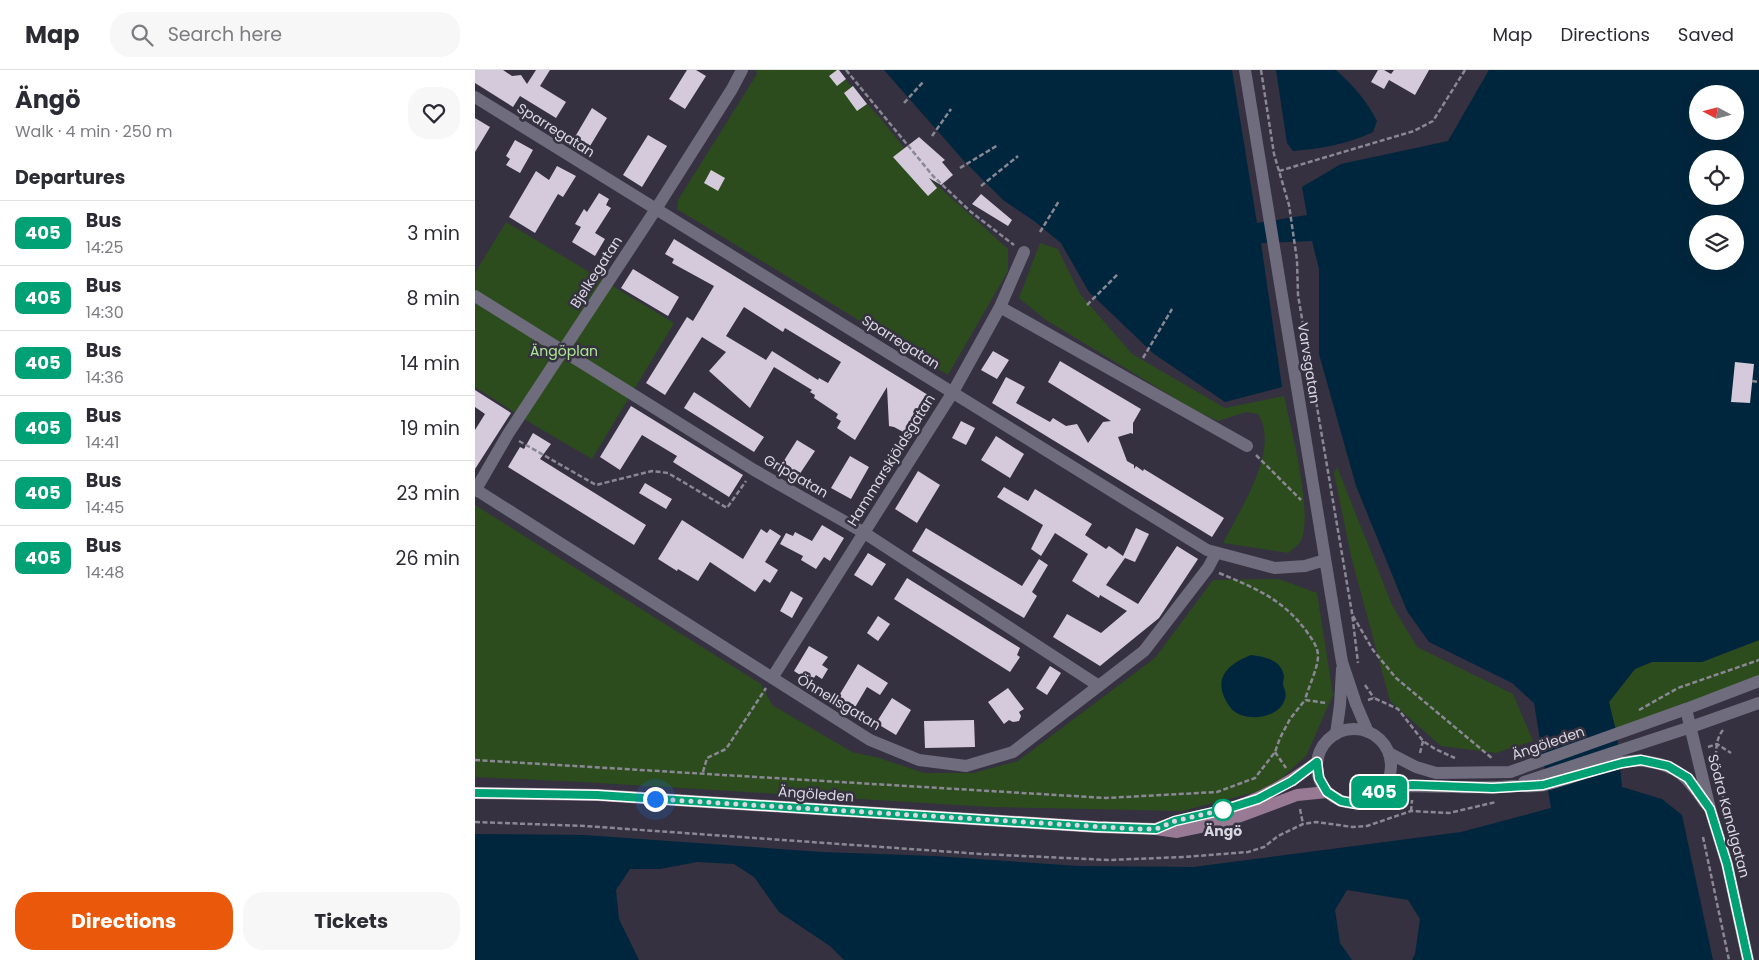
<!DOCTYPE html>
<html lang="en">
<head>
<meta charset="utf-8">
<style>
	body { margin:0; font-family:Poppins,sans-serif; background:#f7f7f7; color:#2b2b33; height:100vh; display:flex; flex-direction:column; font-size:19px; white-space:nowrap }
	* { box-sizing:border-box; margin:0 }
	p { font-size:16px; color:#7c7c81 }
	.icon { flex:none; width:28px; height:28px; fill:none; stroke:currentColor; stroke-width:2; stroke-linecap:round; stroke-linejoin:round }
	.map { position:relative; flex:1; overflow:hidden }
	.drawer { display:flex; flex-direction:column; background:#fff; width:475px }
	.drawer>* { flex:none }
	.badge { padding:0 10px; border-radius:8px; font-size:18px; line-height:32px }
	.needle { width:32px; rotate:277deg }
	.tools { position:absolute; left:1214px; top:15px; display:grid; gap:10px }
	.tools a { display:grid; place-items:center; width:55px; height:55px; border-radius:50%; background:#fff; box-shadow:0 5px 20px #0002; font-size:25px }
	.you { position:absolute; width:25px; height:25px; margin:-12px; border:4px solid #fff; border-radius:50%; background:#1a73e8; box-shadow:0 0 0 8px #1a73e833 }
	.map>.badge { position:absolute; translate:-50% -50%; box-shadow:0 0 0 2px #fff }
	h2 { padding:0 15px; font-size:19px; line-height:45px }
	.round { display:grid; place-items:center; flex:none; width:52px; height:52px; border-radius:20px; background:#f7f7f7 }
	.summary { display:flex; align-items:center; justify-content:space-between; height:85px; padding:0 15px }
	h1 { font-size:24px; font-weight:700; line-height:38px }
	.cta { display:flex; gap:10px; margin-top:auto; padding:10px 15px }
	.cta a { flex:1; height:58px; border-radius:20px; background:#ea580c; color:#fff; font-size:20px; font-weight:700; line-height:58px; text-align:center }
	.cta a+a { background:#f7f7f7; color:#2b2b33 }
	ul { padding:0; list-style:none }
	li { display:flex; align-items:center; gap:15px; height:65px; padding:0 15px; border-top:1px solid #e1e1e2 }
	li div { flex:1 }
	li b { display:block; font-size:19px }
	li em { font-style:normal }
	li .badge { min-width:55px; font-weight:700; text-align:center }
	header { display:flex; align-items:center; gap:30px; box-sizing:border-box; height:70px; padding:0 25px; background:#fff; border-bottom:1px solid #e1e1e2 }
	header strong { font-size:24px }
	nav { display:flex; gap:28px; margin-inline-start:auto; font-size:18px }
	.search { width:350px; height:45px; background:#f7f7f7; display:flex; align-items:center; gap:12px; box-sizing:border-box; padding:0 18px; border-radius:20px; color:#7c7c81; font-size:19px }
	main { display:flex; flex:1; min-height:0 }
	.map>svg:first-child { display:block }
	.green { fill:#2c4c1e }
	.water { fill:#00263d; fill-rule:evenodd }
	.building { fill:#d5cadb; fill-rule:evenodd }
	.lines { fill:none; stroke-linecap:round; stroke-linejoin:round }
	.path { stroke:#8a8894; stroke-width:2.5; stroke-dasharray:5 2.5; stroke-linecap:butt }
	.minor { stroke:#6f6c7d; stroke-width:12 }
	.tertiary { stroke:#6f6c7d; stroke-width:12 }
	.secondary { stroke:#987a94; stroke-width:12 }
	.line-casing { stroke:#fff; stroke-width:11 }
	.line { stroke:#00a174; stroke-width:8 }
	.walk { stroke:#d9d7e1; stroke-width:5; stroke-dasharray:0 9 }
	.stop-dot { fill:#fff; stroke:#00a174; stroke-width:2.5 }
	.labels { text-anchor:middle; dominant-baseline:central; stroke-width:5; stroke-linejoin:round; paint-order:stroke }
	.street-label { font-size:14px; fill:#d9d7e1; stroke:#353140 }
	.park-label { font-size:14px; fill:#abe792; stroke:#353140 }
	.stop-label { font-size:14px; font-weight:bold; fill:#d9d7e1; stroke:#353140 }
</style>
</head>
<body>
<header>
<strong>Map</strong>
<div class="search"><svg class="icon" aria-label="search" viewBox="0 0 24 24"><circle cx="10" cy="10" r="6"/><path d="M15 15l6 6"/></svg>Search here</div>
<nav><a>Map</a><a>Directions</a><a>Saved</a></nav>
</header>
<main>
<section class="drawer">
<div class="summary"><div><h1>Ängö</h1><p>Walk · 4 min · 250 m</p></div><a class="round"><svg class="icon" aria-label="heart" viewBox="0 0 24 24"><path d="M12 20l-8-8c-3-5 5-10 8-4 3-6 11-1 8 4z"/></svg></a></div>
<h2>Departures</h2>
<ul>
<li><span class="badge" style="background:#00a174;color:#fff">405</span><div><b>Bus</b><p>14:25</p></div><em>3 min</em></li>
<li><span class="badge" style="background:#00a174;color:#fff">405</span><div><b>Bus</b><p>14:30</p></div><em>8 min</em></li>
<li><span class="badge" style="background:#00a174;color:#fff">405</span><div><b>Bus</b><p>14:36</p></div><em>14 min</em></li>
<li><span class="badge" style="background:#00a174;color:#fff">405</span><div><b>Bus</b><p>14:41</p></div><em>19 min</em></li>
<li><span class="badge" style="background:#00a174;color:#fff">405</span><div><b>Bus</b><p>14:45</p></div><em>23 min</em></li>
<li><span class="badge" style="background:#00a174;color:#fff">405</span><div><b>Bus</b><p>14:48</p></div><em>26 min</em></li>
</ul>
<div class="cta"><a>Directions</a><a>Tickets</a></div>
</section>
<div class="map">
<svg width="1284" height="890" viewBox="0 0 1284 890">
	<rect width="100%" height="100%" fill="#353140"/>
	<!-- green -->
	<path class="green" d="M281,0H362L404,47L454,108L533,179V201L473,305L202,139L203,130L282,4Z
		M31,152L199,253L117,389L59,355L0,317V203Z
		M565,173L583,179L605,224L657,284L750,338L809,326C815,355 840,448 825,472C823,476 817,479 814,483L748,473C764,441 806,379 783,344L771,342L743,351L721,341L571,250L544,228Z
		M862,397L917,535L942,577L1038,624L1058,671L1021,683L966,676L915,631L876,486L859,403Z
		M0,435L286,614L297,635L377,682L404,688L449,703H498L543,691L680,588L738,510L804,509L842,523L858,625L831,686L796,718L707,741L516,737L107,712L0,707Z
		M1284,570V611L1139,666L1134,632L1160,599L1177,592H1227Z"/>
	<!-- water -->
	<path class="water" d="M409,0H757L782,153L832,145L827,117L866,94L973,71L1014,0H1284V570L1227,592H1177L1160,599L1134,632L1142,665L1147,717L1187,729L1207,745L1238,890H937L940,884L945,849L933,830L872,820L860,840L865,873L877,890H369L355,876L304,842L279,807L259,794L222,792L185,799H155L141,820L144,849L164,890H0V764L109,765L347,782L460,786L604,796L718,797L986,762L1076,738L1059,633L1037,613L954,572L932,541L881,416L844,284V199L837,171L786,173L807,317L750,332L679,284L614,222L586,173L559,151L528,130L489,91ZM1222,24H1260V61H1222ZM1222,89H1260V126H1222ZM1222,154H1260V191H1222Z
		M801,0H861C878,15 892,31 902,51L898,62C873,74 845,79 818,81L812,73Z
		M776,585C790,587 806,589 809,606C809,609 808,611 808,614C809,620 812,622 810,629C804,650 766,653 755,637C736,610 751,595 776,585Z"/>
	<!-- building -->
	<path class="building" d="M0,0H28L37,6L46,5L52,14L61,0H75L65,16L91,32L81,48L45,26L38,37L0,13Z
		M212,0H221L231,6L210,39L194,29Z
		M362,0H364L371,9L362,16L354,6Z
		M903,0H909L916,4L919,0H954L940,25L914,10L909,19L896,12Z
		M378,16L392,34L382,41L369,23Z
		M117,38L132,48L112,81L97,72Z
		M0,48L15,57L0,82Z
		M173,65L192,76L167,117L148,105Z
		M444,67L470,90L467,92L478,105L466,115L454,108L462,118L453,126L418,87Z
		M40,70L58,80L45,103L31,95L35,89L31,86Z
		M82,96L101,106L88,127L83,124L60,163L34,147L61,101L74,110Z
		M236,100L250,108L243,121L229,113Z
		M124,123L134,129L131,135L136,138L120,163L130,169L120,186L97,172L106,157L100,154L109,139L112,142Z
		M506,124L537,150L533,156L497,134Z
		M199,169L453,325L454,332L434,365L419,357L414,356L412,317L380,370L362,358L366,351L361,348L363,344L339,328L340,325L335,322L337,320L299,297L275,338L234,301L251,282L227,267L190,325L171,313L212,247L218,251L239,216L197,193L199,189L190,184ZM269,237L308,262L310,258L366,292L353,313L344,308L343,310L297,281L291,290L251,266Z
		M158,199L204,227L193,246L146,218Z
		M518,281L534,290L522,309L506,300Z
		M585,291L666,339L658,353V364L656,363L643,367L652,391L659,395V399L661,396L668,401L669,399L749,448L737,467L517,333L531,307L550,317L541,333L575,352L578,348L591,356L602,354L613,373L628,352L636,351L573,312Z
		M1260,292L1279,294L1275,333L1256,332Z
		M0,320L36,343L0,399V360L10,344L0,337Z
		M219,322L289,367L279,382L209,338Z
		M156,336L268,405L254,427L198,392L202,386L167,365L145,400L125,387Z
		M486,351L500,358L491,375L477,368Z
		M58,363L76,374L65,389L171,455L159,475L33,397L45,377L49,379Z
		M521,366L549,384L535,408L506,390Z
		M322,370L340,381L322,408L305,397Z
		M375,386L394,397L376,429L356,418Z
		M443,401L465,415L442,453L420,439Z
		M170,413L197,429L191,439L164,423Z
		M529,417L553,431L560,419L617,454L610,465L631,479L634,476L648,486L661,458L674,464L660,492L650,488L631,515L663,534L702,476L723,489L684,548L625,596L578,567L592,544L626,563L652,541L625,525L624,528L597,511L613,484L580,463L566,486L556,479L568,455L522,427Z
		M207,450L268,489L286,459L292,463L295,459L306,466L290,492L303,500L295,513L289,509L280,522L235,492L223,511L203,499L202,501L183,489Z
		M347,455L369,468L355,491L349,487L341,499L326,490L328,486L305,474L311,463L318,466L320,462L337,471Z
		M451,458L547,516L564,489L573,495L557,522L562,526L549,548L437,481Z
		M393,483L411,494L397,516L379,505Z
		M432,508L545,578L542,585L545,587L535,602L419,529Z
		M316,521L328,528L317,548L305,541Z
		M403,546L415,554L403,571L392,563Z
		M334,576L353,587L347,595L353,599L347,609L341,605L336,612L319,601Z
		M383,594L413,613L405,625L392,617L379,639L362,629Z
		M575,596L586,603L572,625L561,618Z
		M533,618L549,639L544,642L546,646L544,651L538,652L534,650L529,654L513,632Z
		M417,628L436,640L421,665L401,653Z
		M499,650L500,677L450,678L449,651Z"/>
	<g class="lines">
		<!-- path -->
		<path class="path" d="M371,0L458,106L496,142L539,175
			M786,0L799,84L814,135L822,190L823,225L877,543L883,593
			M429,33L449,11
			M457,66L476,39
			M485,98L523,75
			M804,101L939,61L958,51L990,0
			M506,116L543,86
			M565,162L584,131
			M612,235L643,204
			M668,288L697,239
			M1277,311L1284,312
			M44,371L121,415L177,401L193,403L252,438L271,411
			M781,385L826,430
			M744,503C780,518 808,529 832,562C837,569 843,577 843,586C843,598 833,618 830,630
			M878,546L898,580L921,608L1018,689
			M890,615L899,628
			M893,630L899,628L923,639L948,671L960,679L980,688
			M1164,640L1203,618L1284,590
			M1248,660C1232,679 1248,724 1253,747
			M1233,677L1242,674L1256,683
			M800,682L811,698
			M945,683L948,671
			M0,690L631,728L742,722L780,708L800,682L805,668L815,649L830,630L851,633
			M228,702L232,688L251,679L291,618
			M825,739L828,754
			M936,741L937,730
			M0,752L110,756L506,784L634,790L709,787L773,782L789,777L803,766L828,754L841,752L878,757L892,756L936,741L974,743L1021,732
			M1228,767L1254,890"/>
		<!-- minor -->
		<path class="minor" d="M770,0L867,592L881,634L893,662
			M0,27L732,480L800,498L830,496L850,490
			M0,226L279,400L388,462L624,616
			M525,237L772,376
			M0,419L395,670L444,690L491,696L538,682L669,581L733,498L741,483
			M0,421L33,364L181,139L257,19L267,0
			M297,608L478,322L525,237L549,182
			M1211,639L1284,611
			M1216,657L1284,633
			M861,664L865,635L867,599"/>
		<!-- tertiary -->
		<path class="tertiary" d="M842 696a37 37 0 1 1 74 0a37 37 0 1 1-74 0Z
			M914,683L941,697L961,703L1035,702L1211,639L1235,739L1252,794L1273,890
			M1049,712L1216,657
			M910,717C953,714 996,720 1039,716C1049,716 1059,717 1069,715C1096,710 1144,687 1169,691C1203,695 1212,707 1231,734"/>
		<!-- secondary -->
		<path class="secondary" d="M0,723L123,725L622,757L681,759L702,762L750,752L822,725L852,722
			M681,759C702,750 724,747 747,741C783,731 813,714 842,692"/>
	</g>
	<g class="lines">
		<defs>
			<path id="line" d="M0,723L122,725L622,757L681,759L700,751L748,740L783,729L817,711L842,692L844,708L852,722L866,731L882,734L898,729L910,717L938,715L1018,718L1068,715L1147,693L1166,690L1193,696L1213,708L1235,739L1252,794L1273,890"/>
		</defs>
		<!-- line casing -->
		<use href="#line" class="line-casing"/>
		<!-- line -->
		<use href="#line" class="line"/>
		<!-- walk -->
		<path class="walk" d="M180,729L662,759H681L700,751L748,740"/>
	</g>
	<!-- markers -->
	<circle class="stop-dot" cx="748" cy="740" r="10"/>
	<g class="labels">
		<!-- street labels -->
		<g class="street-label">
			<text transform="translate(81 60) rotate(32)">Sparregatan</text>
			<text transform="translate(121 202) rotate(-57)">Bjelkegatan</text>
			<text transform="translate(426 272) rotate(32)">Sparregatan</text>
			<text transform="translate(834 293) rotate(81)">Varvsgatan</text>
			<text transform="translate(416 390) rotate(-58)">Hammarskjöldsgatan</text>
			<text transform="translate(321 406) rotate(30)">Gripgatan</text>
			<text transform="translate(364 632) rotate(31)">Öhnellsgatan</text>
			<text transform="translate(1073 673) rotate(-19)">Ängöleden</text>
			<text transform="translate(341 724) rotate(4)">Ängöleden</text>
			<text transform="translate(1254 746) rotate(75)">Södra Kanalgatan</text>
		</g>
		<!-- park labels -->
		<g class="park-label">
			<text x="89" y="281">Ängöplan</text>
		</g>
		<!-- stop labels -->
		<g class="stop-label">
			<text x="748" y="761">Ängö</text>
		</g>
	</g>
</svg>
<div class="tools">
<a><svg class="needle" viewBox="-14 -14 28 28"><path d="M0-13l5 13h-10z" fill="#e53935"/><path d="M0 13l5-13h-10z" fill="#7c7c81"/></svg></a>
<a><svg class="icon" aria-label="locate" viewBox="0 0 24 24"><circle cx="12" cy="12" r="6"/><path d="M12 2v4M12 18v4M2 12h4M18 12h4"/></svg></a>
<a><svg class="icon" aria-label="layers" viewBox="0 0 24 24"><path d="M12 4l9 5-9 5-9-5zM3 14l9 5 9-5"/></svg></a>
</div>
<div class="you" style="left:180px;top:729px"></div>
<b class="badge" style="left:904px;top:722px;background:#00a174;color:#fff">405</b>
</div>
</main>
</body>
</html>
